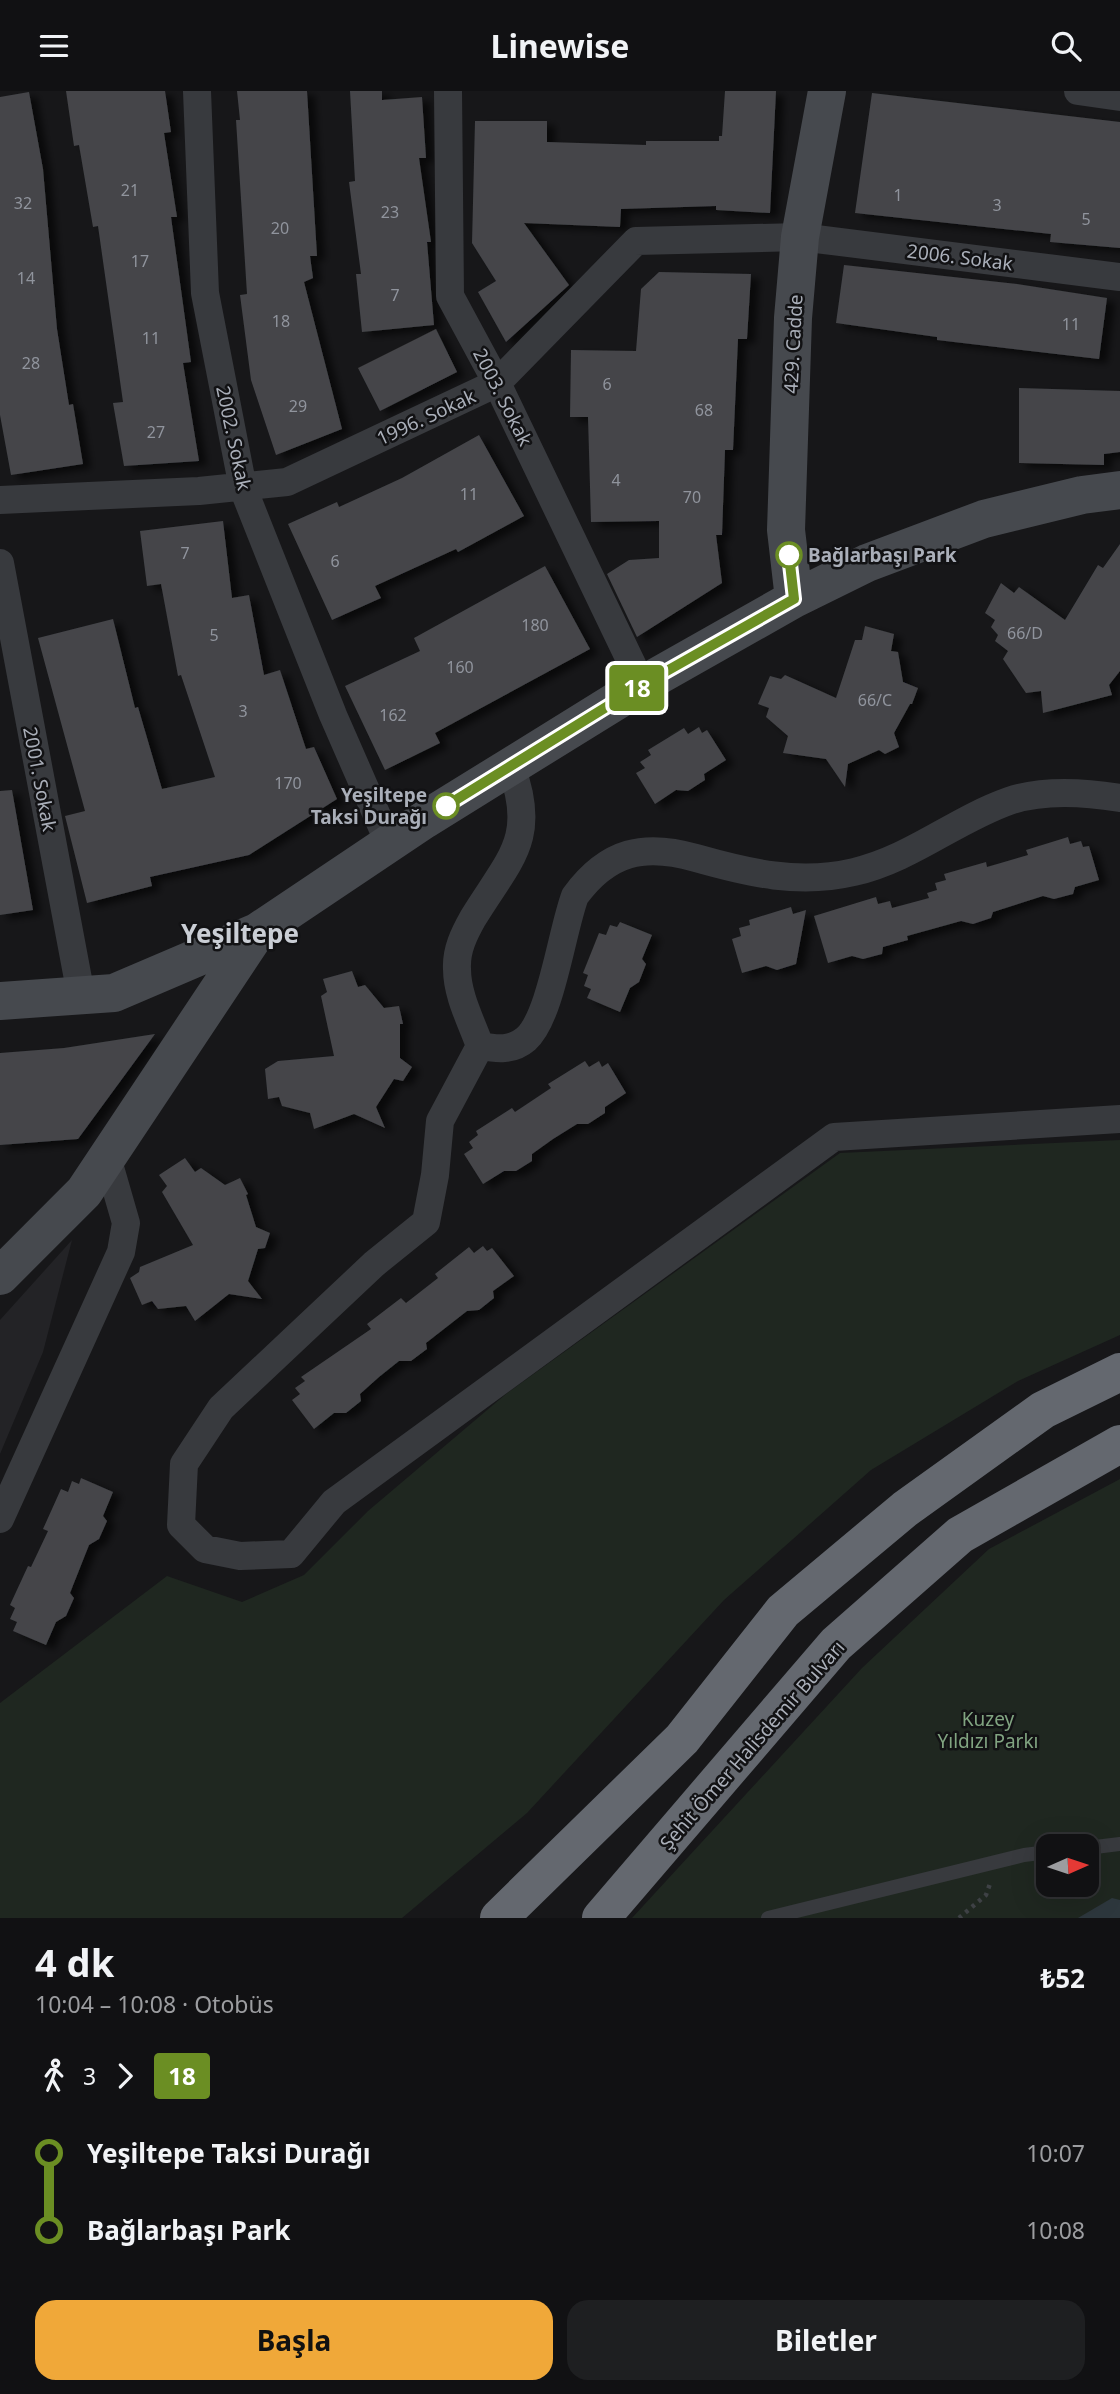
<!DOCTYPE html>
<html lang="tr">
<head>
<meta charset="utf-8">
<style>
	body { margin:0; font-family:"Noto Sans",sans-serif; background:#1e1f21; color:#f1f3f6; height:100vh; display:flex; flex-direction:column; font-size:26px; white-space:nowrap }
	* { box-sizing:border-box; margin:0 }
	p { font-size:23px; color:#9c9da0 }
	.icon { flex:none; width:38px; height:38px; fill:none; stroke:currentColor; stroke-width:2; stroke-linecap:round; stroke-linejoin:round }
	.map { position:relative; height:1827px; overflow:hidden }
	.panel { display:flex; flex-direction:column; background:#111113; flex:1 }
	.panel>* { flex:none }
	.badge { padding:0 14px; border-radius:5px; font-size:24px; line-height:46px }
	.needle { width:46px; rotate:87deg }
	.fabs { position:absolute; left:1036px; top:1743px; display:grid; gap:14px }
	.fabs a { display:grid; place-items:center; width:63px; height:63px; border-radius:14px; background:#111113; box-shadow:0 7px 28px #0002,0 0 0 2px #303133; font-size:35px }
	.map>.badge { position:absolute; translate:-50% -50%; box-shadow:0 0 0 4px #fff }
	.legs { display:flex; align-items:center; gap:10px; height:77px; padding:0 35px; font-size:23px }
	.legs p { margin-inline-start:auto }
	.headline { display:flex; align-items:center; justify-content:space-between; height:119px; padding:0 35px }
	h1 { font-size:38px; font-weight:700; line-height:52px }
	.primary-button { display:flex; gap:14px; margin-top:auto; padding:14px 35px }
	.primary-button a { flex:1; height:80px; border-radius:21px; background:#f0a839; color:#111; font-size:28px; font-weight:700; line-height:80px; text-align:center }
	.primary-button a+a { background:#1e1f21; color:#f1f3f6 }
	ul { padding:0 35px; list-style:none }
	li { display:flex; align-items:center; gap:24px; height:77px; font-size:26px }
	li i { display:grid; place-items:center; width:10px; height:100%; margin:0 9px; background:currentColor }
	li i::after { content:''; width:18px; height:18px; margin:-9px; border:5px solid; border-radius:50%; background:#111113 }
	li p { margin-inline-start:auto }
	li:first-child i { background:linear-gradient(#0000 50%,currentColor 0) }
	li:last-child i { background:linear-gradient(currentColor 50%,#0000 0) }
	header { display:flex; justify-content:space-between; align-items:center; height:91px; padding:0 35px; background:#111113; font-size:32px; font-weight:700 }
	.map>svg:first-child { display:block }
	.built { fill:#232326 }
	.green { fill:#1f2720; fill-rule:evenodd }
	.water { fill:#2d373d }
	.building { fill:#444549; filter:url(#shadow) }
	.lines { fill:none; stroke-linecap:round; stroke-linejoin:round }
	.path { stroke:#3e4145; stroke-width:4.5; stroke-dasharray:3.5 5; stroke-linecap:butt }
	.lane { stroke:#383a3e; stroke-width:14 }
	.street { stroke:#383a3e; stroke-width:28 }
	.secondary { stroke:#46494e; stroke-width:38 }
	.highway { stroke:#64686f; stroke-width:38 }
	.line-1-casing { stroke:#fff; stroke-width:16 }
	.line-1 { stroke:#6b8e23; stroke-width:10 }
	.stop-1-dot { fill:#fff; stroke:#6b8e23; stroke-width:3.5 }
	.labels { text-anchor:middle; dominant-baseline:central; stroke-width:5; stroke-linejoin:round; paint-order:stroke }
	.number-label { font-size:16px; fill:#90949d }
	.street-label { font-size:19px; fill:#aaafb9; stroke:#121214 }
	.stop-label { font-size:19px; font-weight:bold; fill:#aaafb9; stroke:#121214; text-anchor:start }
	.park-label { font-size:19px; fill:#81a481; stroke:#121214 }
	.district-label { font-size:26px; font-weight:bold; fill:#caced5; stroke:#121214 }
</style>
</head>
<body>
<header><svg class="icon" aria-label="menu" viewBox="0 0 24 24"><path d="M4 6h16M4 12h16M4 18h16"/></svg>Linewise<svg class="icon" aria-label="search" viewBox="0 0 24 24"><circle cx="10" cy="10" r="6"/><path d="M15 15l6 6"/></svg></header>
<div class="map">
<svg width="1120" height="1827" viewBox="0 0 1120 1827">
	<defs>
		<filter id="shadow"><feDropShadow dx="8" dy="4.5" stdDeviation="3.5" flood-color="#0009"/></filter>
	</defs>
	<rect width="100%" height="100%" fill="#171719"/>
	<!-- built -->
	<path class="built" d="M72,1149L43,1261L0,1363V1229Z"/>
	<!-- green -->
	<path class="green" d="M1120,1049V1244L1018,1290L871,1379L724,1509L527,1722L402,1827H0V1612L167,1485L242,1511L304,1484L368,1420L506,1303L840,1062Z
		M1120,1388V1827H632L862,1577L989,1458ZM1048,1755H1087V1794H1048Z"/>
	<!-- water -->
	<path class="water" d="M1112,1807L1120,1809V1827H1078Z"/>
	<!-- building -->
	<path class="building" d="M66,0H165L171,41L164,42L177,126H171L191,271L183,272L199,370L124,375L113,312L123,311L98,135L93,136L79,54L74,55Z
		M237,0H307L317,165H310L313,187L304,191L342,338L276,364L251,289L240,204L247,203L236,29H240Z
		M350,0H382V9L422,6L426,67H419L431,151H427L434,234L362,241L356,183H361L349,91L355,90Z
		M725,0H776L770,122L716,119V115L621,118L620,136L524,132L569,194L506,251L478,201L496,190L472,152L475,30H547V51L646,54V50H719V45H722Z
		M29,1L43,78L57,238L69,314L73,313L83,373L11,384L0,324V6Z
		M872,2L1120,31V157L1050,151L1051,143L855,122Z
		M844,174L1017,193L1107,207L1099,268L937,249V246L836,232Z
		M659,181L751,183L747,248H738L733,359H725L722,444H716L722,492L637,546L607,483L629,469L659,467V430L591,431L588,326H570L571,259L636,260L641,198Z
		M436,238L457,281L380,320L358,277Z
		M1019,297L1120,300V361L1104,363V374L1019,372Z
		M479,344L524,425L458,461L456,458L375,495L381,507L332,529L288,433L337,411L339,416L402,387Z
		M223,430L232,507L249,504L264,584L280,579L306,658L314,656L337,708L249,764L150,786L152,795L87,812L65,725L85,720L38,547L113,528L135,617L138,616L162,698L215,686L181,584L178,585L161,493L147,495L140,440Z
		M1120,453V580L1109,594L1112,604L1043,622L1041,600L1026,602L1003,568L1008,560L995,550L998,544L991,536L995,529L985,522L1001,492L1014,502L1019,496L1065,529L1098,474L1103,477Z
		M545,475L590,558L435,642L440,652L385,679L345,595L420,560L414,547Z
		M865,535L894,543L891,560L898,561L903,591L918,597L912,613H910L894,642L899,656L885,663L879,659L848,673L845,696L826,668L783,662L788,645L766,626L769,617L758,613L770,585L781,588L785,584L836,607L855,549H862Z
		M699,636L702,642L707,639L726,669L704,683L705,689L688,700L676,699L655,713L636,682L645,677L640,671L651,664L648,659L684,637L688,643Z
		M12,699L33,819L0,824V700Z
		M1068,746L1070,753L1081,750L1083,756L1089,755L1099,789L1075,796L1073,803L1054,808L1043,805L993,821L991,827L973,833L961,830L907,845L908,849L883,856L882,863L863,868L852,865L828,872L814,825L876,806L878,813L890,810L892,817L929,807L927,802L937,799L935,792L946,789L944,783L986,771L987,776L1028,764L1026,759Z
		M791,816L793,823L806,819L796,873L777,879L766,875L742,882L732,848L741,845L739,837L750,834L749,829Z
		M620,831L652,844L642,868L646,873L639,891L630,897L620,921L587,907L591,898L584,895L588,884L583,882L599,842L606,844L610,834L617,836Z
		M352,880L358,896L365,894L384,917L399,915L403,933H400V967L412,976L403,990L394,988L376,1016L385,1037L354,1023L314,1038L310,1022L282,1015L279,1006L268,1008L265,978L278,970L334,965L321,905L327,901L323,888Z
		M155,943L78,1048L0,1054V962L64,957Z
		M585,970L589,976L599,970L602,976L608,972L626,1002L605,1016V1022L588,1033H577L553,1048L532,1063V1070L516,1080H504L483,1093L464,1063L473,1057L469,1051L478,1044L476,1040L512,1017L515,1021L551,997L548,993Z
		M185,1067L195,1081L201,1077L225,1094L240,1087L248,1103L246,1104L256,1136L270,1142L265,1157L258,1158L248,1190L262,1208L229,1203L195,1230L186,1215L158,1218L152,1210L142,1214L130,1187L139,1181L140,1176L193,1154L162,1101L167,1095L159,1084Z
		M483,1155L487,1160L492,1157L514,1185L493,1200L494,1207L479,1219L467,1220L426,1252L427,1258L411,1270H399L379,1286L360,1303L361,1310L346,1322H334L314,1338L292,1309L300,1303L295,1297L305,1290L301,1286L371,1238L367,1233L401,1207L406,1212L438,1187L435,1183L469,1156L474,1162Z
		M81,1387L113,1401L103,1425L107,1430L99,1448L89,1454L70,1502L74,1507L66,1525L56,1531L46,1554L13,1540L17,1531L10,1528L15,1517L10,1514L28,1475L31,1476L48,1440L43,1438L61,1398L68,1401L72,1390L79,1393Z"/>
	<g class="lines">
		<!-- path -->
		<path class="path" d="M959,1827L986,1804L991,1790"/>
		<!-- lane -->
		<path class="lane" d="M1087,1757L1120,1753
			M768,1827L1024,1764L1048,1761"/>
		<!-- street -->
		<path class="street" d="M197,0L205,202L243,397L333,624L389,752
			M448,0L450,205L497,292L642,594
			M1078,0L1120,6
			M0,409L199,400L287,391L497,292L636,150L800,146L1120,186
			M0,472L81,904
			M511,676C538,748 509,768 473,827C464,843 456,859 457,878C457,904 471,930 480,955L440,1030L435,1084L426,1131L374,1173L221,1317L184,1373L181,1434L205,1458L240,1465L291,1463L334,1411L834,1046L1120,1028
			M480,955C497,958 512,960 526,948C551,926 562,839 575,805C608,760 644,752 696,767C749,782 799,794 854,781C911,768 955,729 1009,710C1044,698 1084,701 1120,707
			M0,1428L121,1161L126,1132L107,1066"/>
		<!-- secondary -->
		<path class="secondary" d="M794,508L786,439L793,227L800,146L827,0
			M0,910L114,902L257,841L424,729L642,594L794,508L867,472L984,428L1082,404L1120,399
			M0,1185L84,1101L257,841"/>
		<!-- highway -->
		<path class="highway" d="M499,1827L682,1648L783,1520L905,1418L1043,1319L1120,1281
			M601,1827L836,1553L960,1444L1120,1353"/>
	</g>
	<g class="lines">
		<defs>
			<path id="line-1" d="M446,715L642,594L794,508L789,464"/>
		</defs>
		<!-- line-1 casing -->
		<use href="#line-1" class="line-1-casing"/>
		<!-- line-1 -->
		<use href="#line-1" class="line-1"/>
	</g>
	<!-- markers -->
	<g class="stop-1-dot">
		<circle cx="789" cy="464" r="12"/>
		<circle cx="446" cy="715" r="12"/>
	</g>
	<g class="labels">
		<!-- number labels -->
		<g class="number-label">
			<text x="130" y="99">21</text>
			<text x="898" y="104">1</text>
			<text x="23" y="112">32</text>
			<text x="997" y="114">3</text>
			<text x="390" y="121">23</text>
			<text x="1086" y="128">5</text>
			<text x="280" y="137">20</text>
			<text x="140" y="170">17</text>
			<text x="26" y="187">14</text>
			<text x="395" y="204">7</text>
			<text x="281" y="230">18</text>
			<text x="1071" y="233">11</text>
			<text x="151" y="247">11</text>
			<text x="31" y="272">28</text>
			<text x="607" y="293">6</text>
			<text x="298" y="315">29</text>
			<text x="704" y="319">68</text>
			<text x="156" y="341">27</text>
			<text x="616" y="389">4</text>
			<text x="469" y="403">11</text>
			<text x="692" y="406">70</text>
			<text x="185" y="462">7</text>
			<text x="335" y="470">6</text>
			<text x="535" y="534">180</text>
			<text x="1025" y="542">66/D</text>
			<text x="214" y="544">5</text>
			<text x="460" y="576">160</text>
			<text x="875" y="609">66/C</text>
			<text x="243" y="620">3</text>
			<text x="393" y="624">162</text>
			<text x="288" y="692">170</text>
		</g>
		<!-- street labels -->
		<g class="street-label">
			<text transform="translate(960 166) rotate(7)">2006. Sokak</text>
			<text transform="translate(793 253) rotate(-87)">429. Cadde</text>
			<text transform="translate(503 306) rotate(63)">2003. Sokak</text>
			<text transform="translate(426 326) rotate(-25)">1996. Sokak</text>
			<text transform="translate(234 347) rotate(78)">2002. Sokak</text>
			<text transform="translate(40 688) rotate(79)">2001. Sokak</text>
			<text transform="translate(752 1654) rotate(-49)">Şehit Ömer Halisdemir Bulvarı</text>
		</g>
		<!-- stop labels -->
		<g class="stop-label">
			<text x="808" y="464">Bağlarbaşı Park</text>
			<text x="427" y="704" text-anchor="end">Yeşiltepe<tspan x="427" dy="22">Taksi Durağı</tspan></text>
		</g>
		<!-- park labels -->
		<g class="park-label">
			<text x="988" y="1628">Kuzey<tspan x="988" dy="22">Yıldızı Parkı</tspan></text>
		</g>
		<!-- district labels -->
		<g class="district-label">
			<text x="240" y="842">Yeşiltepe</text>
		</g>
	</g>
</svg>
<div class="fabs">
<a><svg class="needle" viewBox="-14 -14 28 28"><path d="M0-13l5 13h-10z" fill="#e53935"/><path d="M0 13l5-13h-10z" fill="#9c9da0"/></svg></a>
</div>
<b class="badge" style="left:637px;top:597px;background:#6b8e23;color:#fff">18</b>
</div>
<section class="panel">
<div class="headline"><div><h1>4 dk</h1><p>10:04 – 10:08 · Otobüs</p></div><b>₺52</b></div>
<div class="legs"><svg class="icon" aria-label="walk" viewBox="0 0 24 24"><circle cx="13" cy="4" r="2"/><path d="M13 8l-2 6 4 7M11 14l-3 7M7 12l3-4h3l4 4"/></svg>3<svg class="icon" aria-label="forward" viewBox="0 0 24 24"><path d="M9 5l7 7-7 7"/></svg><b class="badge" style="background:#6b8e23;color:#fff">18</b></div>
<ul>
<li><i style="color:#6b8e23"></i><b>Yeşiltepe Taksi Durağı</b><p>10:07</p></li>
<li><i style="color:#6b8e23"></i><b>Bağlarbaşı Park</b><p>10:08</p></li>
</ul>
<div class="primary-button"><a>Başla</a><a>Biletler</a></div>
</section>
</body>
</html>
